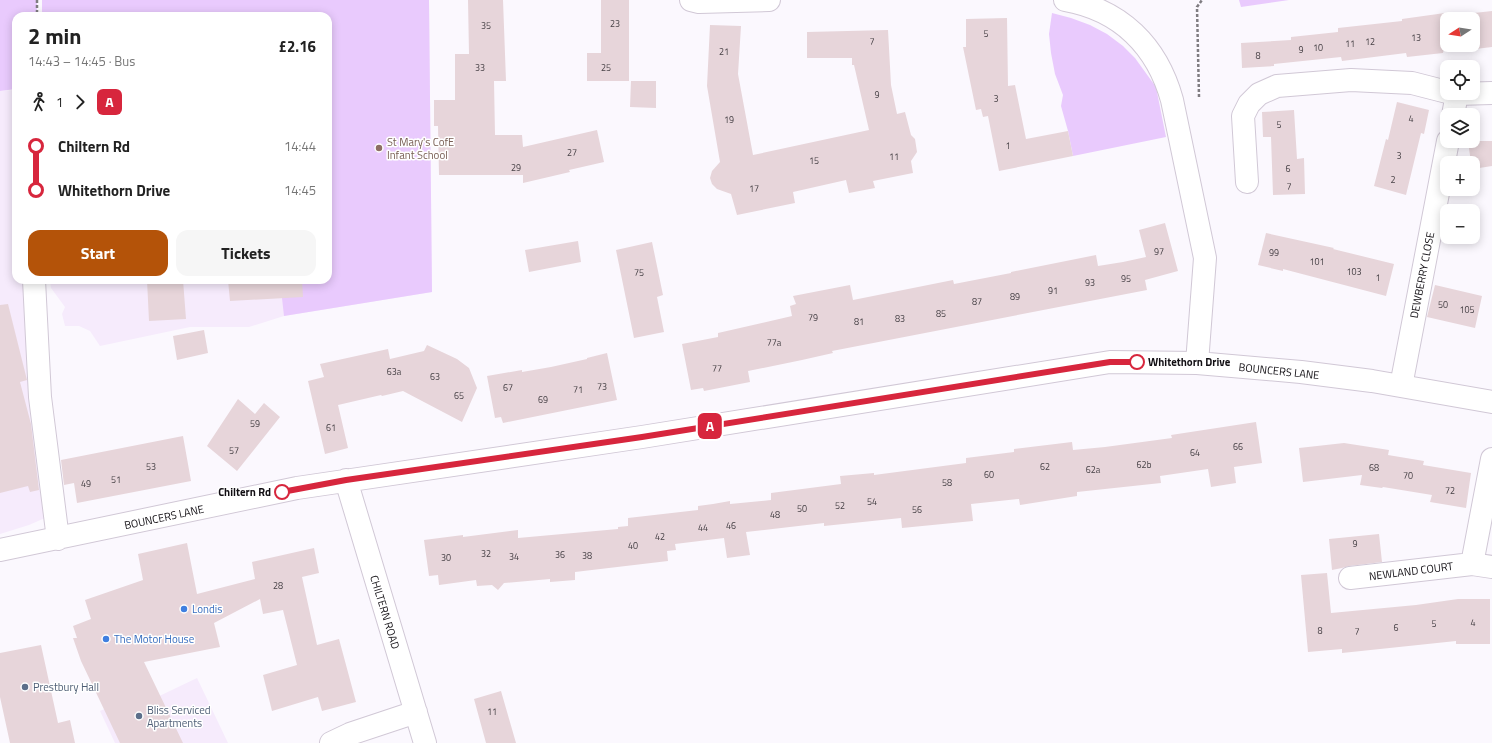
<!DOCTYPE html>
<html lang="en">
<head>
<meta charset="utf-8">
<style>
	body { margin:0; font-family:"Titillium Web",sans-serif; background:#f6f6f6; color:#222; height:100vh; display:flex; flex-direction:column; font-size:15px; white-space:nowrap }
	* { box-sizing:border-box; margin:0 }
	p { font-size:13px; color:#767676 }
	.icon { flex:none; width:22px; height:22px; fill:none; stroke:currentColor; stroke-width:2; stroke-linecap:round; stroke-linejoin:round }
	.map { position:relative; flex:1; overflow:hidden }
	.side { position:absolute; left:12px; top:12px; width:320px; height:272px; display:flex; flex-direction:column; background:#fff; border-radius:12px; box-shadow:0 2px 10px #0003 }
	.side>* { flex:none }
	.badge { padding:0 8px; border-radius:6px; font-size:14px; line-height:26px }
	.needle { width:26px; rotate:258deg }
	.fabs { position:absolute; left:1440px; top:12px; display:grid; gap:8px }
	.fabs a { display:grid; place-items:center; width:40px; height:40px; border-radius:8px; background:#fff; box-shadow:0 2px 10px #0003; font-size:20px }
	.map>.badge { position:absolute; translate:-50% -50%; box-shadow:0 0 0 2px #fff }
	.legs { display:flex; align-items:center; gap:6px; height:44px; padding:0 16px; font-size:13px }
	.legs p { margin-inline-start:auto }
	.overview { display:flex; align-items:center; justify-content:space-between; height:68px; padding:0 16px }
	h1 { font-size:22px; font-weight:700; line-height:30px }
	.button { display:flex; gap:8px; margin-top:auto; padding:8px 16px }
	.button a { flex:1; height:46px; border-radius:12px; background:#b45309; color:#fff; font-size:16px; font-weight:700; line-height:46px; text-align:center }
	.button a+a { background:#f6f6f6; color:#222 }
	ul { padding:0 16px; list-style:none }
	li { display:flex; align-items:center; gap:14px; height:44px; font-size:15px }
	li i { display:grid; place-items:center; width:6px; height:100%; margin:0 5px; background:currentColor }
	li i::after { content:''; width:10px; height:10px; margin:-5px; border:3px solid; border-radius:50%; background:#fff }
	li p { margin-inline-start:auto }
	li:first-child i { background:linear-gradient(#0000 50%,currentColor 0) }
	li:last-child i { background:linear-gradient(currentColor 50%,#0000 0) }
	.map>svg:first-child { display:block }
	.built { fill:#f6ebfc }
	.green { fill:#e9cafd }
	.building { fill:#e7d5da }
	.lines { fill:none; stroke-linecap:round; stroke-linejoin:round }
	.minor-casing { stroke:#d1c8d6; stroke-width:24 }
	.path { stroke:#7f7c81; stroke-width:2.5; stroke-dasharray:3 2; stroke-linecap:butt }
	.minor { stroke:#fff; stroke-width:22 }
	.line-1-casing { stroke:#fff; stroke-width:9 }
	.line-1 { stroke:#d7263d; stroke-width:6 }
	.education-dot { fill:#8d6e63; stroke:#fff; stroke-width:1.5 }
	.stop-1-dot { fill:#fff; stroke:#d7263d; stroke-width:2 }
	.shop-dot { fill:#3f7fe0; stroke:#fff; stroke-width:1.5 }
	.service-dot { fill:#5c6f8a; stroke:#fff; stroke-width:1.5 }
	.labels { text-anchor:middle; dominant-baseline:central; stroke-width:3; stroke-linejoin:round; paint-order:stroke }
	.number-label { font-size:9px; fill:#464045 }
	.education-label { font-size:11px; fill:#785e54; stroke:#fff; text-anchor:start }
	.street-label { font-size:11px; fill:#110e13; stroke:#fff }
	.stop-label { font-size:11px; font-weight:bold; fill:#110e13; stroke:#fff; text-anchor:start }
	.shop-label { font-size:11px; fill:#366cbe; stroke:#fff; text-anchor:start }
	.service-label { font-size:11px; fill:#4e5e75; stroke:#fff; text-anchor:start }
</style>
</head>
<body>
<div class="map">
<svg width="1492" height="743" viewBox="0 0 1492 743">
	<rect width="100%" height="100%" fill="#fbf8fe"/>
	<!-- built -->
	<path class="built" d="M42,0H429L432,292L284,316L249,327H190L100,346L90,331L79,326H65L62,314L65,307L51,288L50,280H328V16H42Z
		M13,90L16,140V280H25L45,518L29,525L0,534V91Z
		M197,678L228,743H115L100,711L146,690L151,700Z"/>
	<!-- green -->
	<path class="green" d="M0,0H37V16H16V89L0,91Z
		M42,0H429L432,292L284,316L280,280H328V230H330L328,202V16H42Z
		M1239,0H1289L1241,7Z
		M1052,13L1071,18L1090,25L1107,34L1123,46L1135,58L1156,87L1166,137L1073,156L1068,131L1061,106L1063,95L1055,74L1051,53L1049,34Z"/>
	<!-- building -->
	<path class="building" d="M468,0H503L506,81H494L495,135H522L523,147L597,130L604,162L569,170L570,172L523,183V175H439L438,126H434V100H455V54H469Z
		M601,0H629V81H587V53H601Z
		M1492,11V47L1459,51V45H1473V19H1456V15Z
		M1452,12L1450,19H1447V34L1443,53L1407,57L1406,53L1342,61L1341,57L1274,64V66L1242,68L1241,43L1291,40V37L1338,32V28L1402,21V19Z
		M1007,18L1008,86L1015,85L1026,139L1068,131L1073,156L999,171L988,116L983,117L981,109L976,110L963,47H966V19Z
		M710,25L741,26L738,74L753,155L869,130L854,65H852V58H807V32L888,30L891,85L897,114L905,112L911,135L915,139L917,152L911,161L913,173L873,181L875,188L849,193L846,180L793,192L795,203L737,215L731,194L717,189L712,184L710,178L712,171L720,162L707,86Z
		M631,81H656V108L630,107Z
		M1397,102L1429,110L1424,134L1421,133L1406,195L1374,186L1386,139L1388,140Z
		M1294,110L1297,159L1304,158L1305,194L1273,195L1271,137H1263L1262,112Z
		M1468,141H1492V166L1473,169V163H1471Z
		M1165,223L1178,271L1145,280L1147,290L832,351L833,353L802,360L748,371L750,382L704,391L703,388L691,390L682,344L718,337V333L792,316L790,306L796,304L793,296L850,285L853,300L953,280L954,284L1011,273V272L1096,255L1098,266L1123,262L1146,257L1139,230Z
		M1266,233L1334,248L1333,249L1394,264L1386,296L1283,269V271L1258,265Z
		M578,241L581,262L529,272L525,250Z
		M652,242L663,295L657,297L664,332L634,338L616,250Z
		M147,280H183L186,319L149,321Z
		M228,280H302L303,297L230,301Z
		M1435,285L1482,296L1475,328L1427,317Z
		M8,304L27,380L20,382L31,424L39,490L30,492L28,486L0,493V305Z
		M204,330L208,353L177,360L173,336Z
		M427,345L457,359L469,368L477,388L462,422L403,391L382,396L381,395L338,405L348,448L325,454L308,381L324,377L320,364L388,349L390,359L424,351Z
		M607,353L617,400L503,423L501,417L495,418L487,376L522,370V372L551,367L587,359V358Z
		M238,399L255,414L264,403L280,417L237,471L207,446Z
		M1256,422L1262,463L1234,467L1236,483L1211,487L1208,469L1160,476L1161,483L1077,492V496L1020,505L1019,499L971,504L973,521L902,528L901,518L824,526V523L746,532L750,555L727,558L724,538L675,544L676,550L667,551L668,561L575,572V580L550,582V579L504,583L498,590L492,585L477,586L476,580L439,585L438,575L429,576L424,540L463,535V537L518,530V538L618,529V527L628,526V518L698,510V506L713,504L730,501V504L771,500V493L841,484L840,476L874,473V475L966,463V458L1014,452V449L1072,442L1073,450L1105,447L1172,438L1171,435Z
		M183,436L191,481L77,503L74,483L64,485L61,460Z
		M1344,443L1389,450L1388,455L1424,461L1423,465L1471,473L1466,508L1430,502L1432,495L1383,487L1382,488L1360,485L1362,475L1303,482L1299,448Z
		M1379,534L1382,562L1349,566L1342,568L1332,570L1329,539Z
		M187,543L197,594L255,579L252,562L314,548L319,573L302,577L317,645L339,639L356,702L322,711L318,697L272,711L263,675L297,665L283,610L263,614L260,599L214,623L220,647L144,662L183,743H120L81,661L73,638H77L73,626L91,619L85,600L143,580L138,554Z
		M1327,573L1331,613L1416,605L1458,599H1490V644H1456V641L1342,653V649L1308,652L1301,575Z
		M41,645L58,723L70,720L75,743H10L0,697V653Z
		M501,691L516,743H486L474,699Z"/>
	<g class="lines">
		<defs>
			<path id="minor" d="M691,0L699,2L769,0
				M1065,0C1121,10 1157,46 1172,100L1205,258L1197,363
				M1453,115L1457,94L1492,93
				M1247,182L1243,116L1249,104L1259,94L1277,86L1351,80L1412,83L1447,92
				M34,280L40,397L58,539
				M1401,386L1448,141
				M346,480L425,743
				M0,550L297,488L642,437L1110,362L1197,363L1301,372L1372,381L1492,402
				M1472,564L1492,567
				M1350,578L1472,564L1492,459
				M331,743L350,734L416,712"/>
		</defs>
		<!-- minor casing -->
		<use href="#minor" class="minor-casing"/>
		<!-- path -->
		<path class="path" d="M37,0V16
			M1199,97L1197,7L1202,0"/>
		<!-- minor -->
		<use href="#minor" class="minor"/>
	</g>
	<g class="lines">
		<defs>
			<path id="line-1" d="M282,492L346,480L642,437L1110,362H1137"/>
		</defs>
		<!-- line-1 casing -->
		<use href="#line-1" class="line-1-casing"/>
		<!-- line-1 -->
		<use href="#line-1" class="line-1"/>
	</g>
	<!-- markers -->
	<circle class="education-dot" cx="379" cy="148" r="4"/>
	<g class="stop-1-dot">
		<circle cx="1137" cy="362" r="7"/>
		<circle cx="282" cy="492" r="7"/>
	</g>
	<g class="shop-dot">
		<circle cx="184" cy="609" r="4"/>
		<circle cx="106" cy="639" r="4"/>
	</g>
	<g class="service-dot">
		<circle cx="25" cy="687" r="4"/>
		<circle cx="139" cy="716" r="4"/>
	</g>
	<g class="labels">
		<!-- number labels -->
		<g class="number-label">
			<text x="615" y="23">23</text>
			<text x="486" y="25">35</text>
			<text x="986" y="33">5</text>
			<text x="1416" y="37">13</text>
			<text x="872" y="41">7</text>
			<text x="1370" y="41">12</text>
			<text x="1350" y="43">11</text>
			<text x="1318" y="47">10</text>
			<text x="1301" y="49">9</text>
			<text x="724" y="51">21</text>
			<text x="1258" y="55">8</text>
			<text x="480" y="67">33</text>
			<text x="606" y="67">25</text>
			<text x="877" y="94">9</text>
			<text x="996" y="98">3</text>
			<text x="1411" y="118">4</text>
			<text x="729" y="119">19</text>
			<text x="1279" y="124">5</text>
			<text x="1008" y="145">1</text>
			<text x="572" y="152">27</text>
			<text x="1399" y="155">3</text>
			<text x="894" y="156">11</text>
			<text x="814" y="160">15</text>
			<text x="516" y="167">29</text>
			<text x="1288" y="168">6</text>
			<text x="1393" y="179">2</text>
			<text x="1289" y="186">7</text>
			<text x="754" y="188">17</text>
			<text x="1159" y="251">97</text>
			<text x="1274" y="252">99</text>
			<text x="1317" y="261">101</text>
			<text x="1354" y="271">103</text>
			<text x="639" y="272">75</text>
			<text x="1378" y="277">1</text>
			<text x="1126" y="278">95</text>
			<text x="1090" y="282">93</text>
			<text x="1053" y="290">91</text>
			<text x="1015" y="296">89</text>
			<text x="977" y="301">87</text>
			<text x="1443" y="304">50</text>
			<text x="1467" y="309">105</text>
			<text x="941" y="313">85</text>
			<text x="813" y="317">79</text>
			<text x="900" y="318">83</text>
			<text x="859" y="321">81</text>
			<text x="774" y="342">77a</text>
			<text x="717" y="368">77</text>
			<text x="394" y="371">63a</text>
			<text x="435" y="376">63</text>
			<text x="602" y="386">73</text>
			<text x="508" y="387">67</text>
			<text x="578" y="389">71</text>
			<text x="459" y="395">65</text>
			<text x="543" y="399">69</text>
			<text x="255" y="423">59</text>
			<text x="331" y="427">61</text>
			<text x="1238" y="446">66</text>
			<text x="234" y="450">57</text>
			<text x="1195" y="452">64</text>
			<text x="1144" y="464">62b</text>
			<text x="151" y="466">53</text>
			<text x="1045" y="466">62</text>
			<text x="1374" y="467">68</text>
			<text x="1093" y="469">62a</text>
			<text x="989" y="474">60</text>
			<text x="1408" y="475">70</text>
			<text x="116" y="479">51</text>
			<text x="947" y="482">58</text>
			<text x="86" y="483">49</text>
			<text x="1450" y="490">72</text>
			<text x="872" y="501">54</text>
			<text x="840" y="505">52</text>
			<text x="802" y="508">50</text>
			<text x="917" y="509">56</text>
			<text x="775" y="514">48</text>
			<text x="731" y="525">46</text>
			<text x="703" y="527">44</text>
			<text x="660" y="536">42</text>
			<text x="1355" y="543">9</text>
			<text x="633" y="545">40</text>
			<text x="486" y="553">32</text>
			<text x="560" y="554">36</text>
			<text x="587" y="555">38</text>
			<text x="514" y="556">34</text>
			<text x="446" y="557">30</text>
			<text x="278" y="585">28</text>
			<text x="1473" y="622">4</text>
			<text x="1434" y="623">5</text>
			<text x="1396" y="627">6</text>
			<text x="1320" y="630">8</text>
			<text x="1357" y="631">7</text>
			<text x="492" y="711">11</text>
		</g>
		<!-- education labels -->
		<g class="education-label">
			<text x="387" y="142">St Mary's CofE<tspan x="387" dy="13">Infant School</tspan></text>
		</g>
		<!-- street labels -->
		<g class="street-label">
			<text transform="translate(1422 275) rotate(-79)">DEWBERRY CLOSE</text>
			<text transform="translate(1279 371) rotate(6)">BOUNCERS LANE</text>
			<text transform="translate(164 517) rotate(-12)">BOUNCERS LANE</text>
			<text transform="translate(1411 571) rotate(-7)">NEWLAND COURT</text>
			<text transform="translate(385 612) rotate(73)">CHILTERN ROAD</text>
		</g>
		<!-- stop labels -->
		<g class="stop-label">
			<text x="1148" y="362">Whitethorn Drive</text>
			<text x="271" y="492" text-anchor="end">Chiltern Rd</text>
		</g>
		<!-- shop labels -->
		<g class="shop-label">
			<text x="192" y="609">Londis</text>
			<text x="114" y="639">The Motor House</text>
		</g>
		<!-- service labels -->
		<g class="service-label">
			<text x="33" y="687">Prestbury Hall</text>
			<text x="147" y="710">Bliss Serviced<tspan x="147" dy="13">Apartments</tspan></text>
		</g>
	</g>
</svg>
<div class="fabs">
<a><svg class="needle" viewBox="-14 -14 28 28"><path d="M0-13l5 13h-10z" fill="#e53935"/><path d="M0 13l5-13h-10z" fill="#767676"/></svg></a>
<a><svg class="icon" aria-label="locate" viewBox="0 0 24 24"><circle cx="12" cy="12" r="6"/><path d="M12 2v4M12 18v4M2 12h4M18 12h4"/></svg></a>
<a><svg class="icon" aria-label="layers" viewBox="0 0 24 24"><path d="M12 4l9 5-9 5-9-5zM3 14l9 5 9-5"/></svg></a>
<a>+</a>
<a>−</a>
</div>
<b class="badge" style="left:710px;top:426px;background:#d7263d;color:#fff">A</b>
<section class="side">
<div class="overview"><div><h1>2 min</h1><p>14:43 – 14:45 · Bus</p></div><b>£2.16</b></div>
<div class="legs"><svg class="icon" aria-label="walk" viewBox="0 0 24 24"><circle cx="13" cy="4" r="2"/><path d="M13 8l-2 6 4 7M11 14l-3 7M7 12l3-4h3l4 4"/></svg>1<svg class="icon" aria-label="forward" viewBox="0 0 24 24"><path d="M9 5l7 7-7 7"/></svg><b class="badge" style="background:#d7263d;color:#fff">A</b></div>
<ul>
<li><i style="color:#d7263d"></i><b>Chiltern Rd</b><p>14:44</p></li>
<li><i style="color:#d7263d"></i><b>Whitethorn Drive</b><p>14:45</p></li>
</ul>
<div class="button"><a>Start</a><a>Tickets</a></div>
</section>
</div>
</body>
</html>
